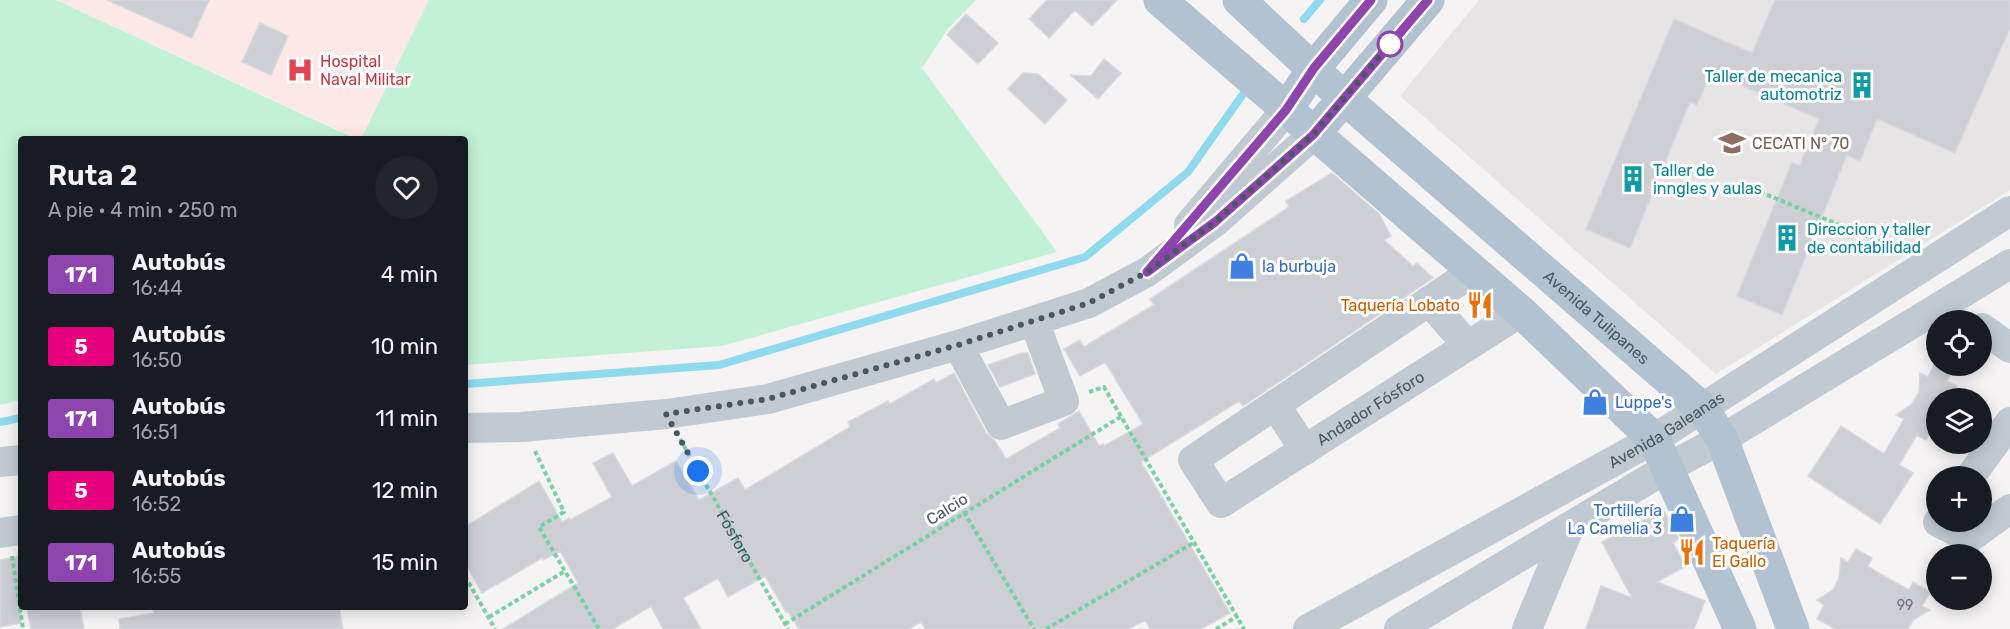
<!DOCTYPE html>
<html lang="es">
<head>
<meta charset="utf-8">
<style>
	body { margin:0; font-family:Rubik,sans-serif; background:#20242c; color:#f1f3f6; height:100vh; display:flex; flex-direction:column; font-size:22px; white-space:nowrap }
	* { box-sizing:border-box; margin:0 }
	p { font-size:20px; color:#9ea1a6 }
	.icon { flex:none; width:33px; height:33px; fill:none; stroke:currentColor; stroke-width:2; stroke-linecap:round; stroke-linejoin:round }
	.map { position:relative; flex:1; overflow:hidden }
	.panel { position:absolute; left:18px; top:136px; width:450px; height:474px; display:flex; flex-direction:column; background:#171b24; border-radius:6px; box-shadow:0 3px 15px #0003 }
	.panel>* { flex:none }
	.badge { padding:0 12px; border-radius:4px; font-size:21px; line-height:39px }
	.buttons { position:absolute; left:1926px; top:310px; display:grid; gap:12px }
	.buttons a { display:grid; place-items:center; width:66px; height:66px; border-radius:50%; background:#171b24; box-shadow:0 3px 15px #0003; font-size:30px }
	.you { position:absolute; width:30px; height:30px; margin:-15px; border:4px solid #fff; border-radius:50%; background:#1a73e8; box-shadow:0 0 0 9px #1a73e833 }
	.map>.badge { position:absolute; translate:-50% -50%; box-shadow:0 0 0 3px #fff }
	.round { display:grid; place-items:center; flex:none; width:63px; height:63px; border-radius:32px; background:#20242c }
	.headline { display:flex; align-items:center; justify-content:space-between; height:102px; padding:0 30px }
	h1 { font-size:28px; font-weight:600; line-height:45px }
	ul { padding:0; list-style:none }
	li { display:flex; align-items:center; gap:18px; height:72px; padding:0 30px }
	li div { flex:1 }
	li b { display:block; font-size:22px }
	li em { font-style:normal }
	li .badge { min-width:66px; font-weight:700; text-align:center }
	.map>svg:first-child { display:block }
	.education { fill:#e6e4e5 }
	.medical { fill:#fce8e6 }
	.green { fill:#c3f1d5 }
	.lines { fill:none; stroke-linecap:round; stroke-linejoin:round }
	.stream { stroke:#90daee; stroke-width:8 }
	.building { fill:#cdcfd5; stroke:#d7d9de; stroke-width:1.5 }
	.path { stroke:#7ad0a6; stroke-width:4; stroke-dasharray:4.5 3; stroke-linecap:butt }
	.minor { stroke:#c1cad2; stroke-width:30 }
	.major { stroke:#b3c2d1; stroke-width:33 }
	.line-casing { stroke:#fff; stroke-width:14 }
	.line { stroke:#8e44ad; stroke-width:9 }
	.walk { stroke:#4a5661; stroke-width:6; stroke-dasharray:0 10.8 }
	.stop-dot { fill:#fff; stroke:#8e44ad; stroke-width:3 }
	.labels { text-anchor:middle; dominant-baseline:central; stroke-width:6; stroke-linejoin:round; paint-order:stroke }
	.number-label { font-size:14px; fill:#6b747e }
	.health-label { font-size:16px; fill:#be3a42; stroke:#fff; text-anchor:start }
	.culture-label { font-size:16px; fill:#0d838f; stroke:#fff; text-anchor:start }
	.education-label { font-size:16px; fill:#785e54; stroke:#fff; text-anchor:start }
	.shop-label { font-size:16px; fill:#366cbe; stroke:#fff; text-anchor:start }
	.food-label { font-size:16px; fill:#c56008; stroke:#fff; text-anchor:end }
	.street-label { font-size:16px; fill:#4a5661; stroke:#fff }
</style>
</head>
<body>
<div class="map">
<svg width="2010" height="629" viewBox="0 0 2010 629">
	<rect width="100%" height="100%" fill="#f5f3f3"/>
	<!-- education -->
	<path class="education" d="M1479,0H2010V190L1716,374L1400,96Z"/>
	<!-- medical -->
	<path class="medical" d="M56,0H429L361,140Z"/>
	<!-- green -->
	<path class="green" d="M0,0H56L356,139L21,140V400L0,405Z
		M429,0H976L947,30L922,68L1057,252L722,346L465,365V140L361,139Z"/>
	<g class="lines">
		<!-- stream -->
		<path class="stream" d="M1304,19L1320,0
			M465,384L719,365L1085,257L1188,172L1248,87
			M0,422L21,418"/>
	</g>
	<!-- building -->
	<path class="building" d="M107,0H209L192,38Z
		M1047,0H1117L1092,26L1075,10L1049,38L1029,19Z
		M1775,0H2010V28L1955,153L1877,119L1860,161L1847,155L1782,315L1737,296L1792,162L1799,166L1819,119L1711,72L1697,105L1690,102L1630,248L1586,229L1674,19L1752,53Z
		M966,14L998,43L978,64L947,35Z
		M260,23L288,36L271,75L242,62Z
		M1104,59L1121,73L1098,99L1071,75L1091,76Z
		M1023,73L1038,74L1067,100L1045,124L1008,89Z
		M1332,173L1379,214L1391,236L1384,240L1413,266L1417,263L1433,278L1243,406L1239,401L1141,462L1230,613L1201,629H1150L1145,620L1129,629H925L921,622L909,629H799L788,611L786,612L765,576L728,597L718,578L683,598L701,629H663L651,606L613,629H503L578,583L560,551L543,560L542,558L482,593L465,562V527L539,481L562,522L569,518L570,520L612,497L593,463L613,453L632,486L676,461L699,500L738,478L745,490L850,427L848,422L888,401L890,404L934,379L936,383L954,373L986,433L995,441L1006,459L1060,428L1058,424L1079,411L1099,446L1103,444L1104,446L1143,424L1105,362L1080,376L1064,349L1080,340L1084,347L1154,305L1150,299L1289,207L1286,201Z
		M1022,353H1028L1035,374L1000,387L988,365Z
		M1936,361V366L1952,373L1947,381L1957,386L1950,399H1936V422L1926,440L1917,435L1899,465L1913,473L1880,524L1808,476L1841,426L1884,454L1904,419L1896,415L1912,404L1919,392L1920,373L1928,377Z
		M1663,509L1679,539L1673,543L1686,566L1657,582L1705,601L1694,629H1586L1601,586L1632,598L1602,542Z
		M1856,549L1872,558L1868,566L1877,572L1909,590L1913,582L1930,592L1922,606L1930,610L1913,620L1908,629H1835L1817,619L1824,605L1817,600L1833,590L1839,578L1841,558L1848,562Z
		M21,556V623L0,627V560Z
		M27,608H80L84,629H31Z
		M153,608H339L343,629H120L119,619L154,613Z"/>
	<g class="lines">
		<!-- path -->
		<g class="path">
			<path d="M1760,192L1893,247L1897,254"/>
			<path d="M1089,392L1104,387L1244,629"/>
			<path id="s1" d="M680,439L788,629"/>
			<path d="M535,451L564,512L539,527L599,629"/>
			<path d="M964,512L1034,629"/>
			<path d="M12,556L23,629"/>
			<path d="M465,576L495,629"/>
			<path d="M489,617L565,571"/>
			<path d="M785,624L1122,416"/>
			<path d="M1046,629L1195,542"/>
			<path d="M1216,629L1238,616"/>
		</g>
		<!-- minor -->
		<g class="minor">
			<path d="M1189,225L1286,110"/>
			<path id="s2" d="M1474,271L1193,460L1221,503L1521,312"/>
			<path d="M1429,301L1467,345"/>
			<path d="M1982,328L2010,348"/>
			<path d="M958,345L1001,425L1064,401L1034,321"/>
			<path d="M1275,405L1305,450"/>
			<path d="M465,428L522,427L666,414L768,399L958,345L1089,303L1147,272L1215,222L1313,135"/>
			<path d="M0,462L21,460"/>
			<path d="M1970,477L2010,422"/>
			<path d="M1938,522L1969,538L2010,509"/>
			<path d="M0,533L21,530"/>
			<path id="s3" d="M1308,629L1654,439L2010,211"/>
			<path d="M1399,629L1669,467L1722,439L2010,264"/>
			<path d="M1527,629L1569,528"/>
		</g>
		<!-- major -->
		<g class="major">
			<path d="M1160,0L1521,312L1654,439L1740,629"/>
			<path id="s4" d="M1239,0L1345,99L1703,409L1722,439L1793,629"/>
			<path d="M1286,110L1314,68L1371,0"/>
			<path d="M1313,135L1428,0"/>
		</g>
	</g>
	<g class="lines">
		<defs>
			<path id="line" d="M1371,0L1314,68L1286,110L1147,272L1215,222L1313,135L1428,0"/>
		</defs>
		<!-- line casing -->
		<use href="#line" class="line-casing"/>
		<!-- line -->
		<use href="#line" class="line"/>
		<!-- walk -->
		<path class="walk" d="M698,471L666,414L768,399L958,345L1089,303L1147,272L1215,222L1313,135L1390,44"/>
	</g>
	<!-- icons -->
	<defs>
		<symbol id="hospital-bare" viewBox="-9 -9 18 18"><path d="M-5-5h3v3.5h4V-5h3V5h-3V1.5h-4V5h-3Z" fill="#e0444e" stroke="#fff" stroke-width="2.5" paint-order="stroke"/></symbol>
		<symbol id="building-bare" viewBox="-9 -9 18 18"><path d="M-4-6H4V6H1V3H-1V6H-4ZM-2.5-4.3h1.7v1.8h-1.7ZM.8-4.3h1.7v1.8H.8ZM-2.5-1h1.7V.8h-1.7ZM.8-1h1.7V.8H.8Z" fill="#0f9aa8" stroke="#fff" stroke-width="2.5" paint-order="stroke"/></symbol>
		<symbol id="school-bare" viewBox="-9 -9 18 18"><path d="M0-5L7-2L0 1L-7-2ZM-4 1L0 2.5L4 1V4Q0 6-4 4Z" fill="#8d6e63" stroke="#fff" stroke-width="2.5" paint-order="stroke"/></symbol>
		<symbol id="shop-bare" viewBox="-9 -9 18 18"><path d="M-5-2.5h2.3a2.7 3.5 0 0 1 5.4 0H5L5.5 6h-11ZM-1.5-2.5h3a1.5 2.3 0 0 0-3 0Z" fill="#3f7fe0" stroke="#fff" stroke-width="2.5" paint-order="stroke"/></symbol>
		<symbol id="restaurant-bare" viewBox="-9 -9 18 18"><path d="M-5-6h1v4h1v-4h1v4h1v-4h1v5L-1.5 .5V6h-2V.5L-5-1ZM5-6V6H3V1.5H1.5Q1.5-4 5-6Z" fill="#e8710a" stroke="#fff" stroke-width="2.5" paint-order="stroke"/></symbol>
	</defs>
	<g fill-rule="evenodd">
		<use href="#hospital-bare" x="281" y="51" width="38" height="38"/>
		<use href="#building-bare" x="1843" y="66" width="38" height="38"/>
		<use href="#school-bare" x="1713" y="124" width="38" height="38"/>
		<use href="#building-bare" x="1614" y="160" width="38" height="38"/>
		<use href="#building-bare" x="1768" y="219" width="38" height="38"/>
		<use href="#shop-bare" x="1223" y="247" width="38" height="38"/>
		<use href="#restaurant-bare" x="1461" y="286" width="38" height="38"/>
		<use href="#shop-bare" x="1576" y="383" width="38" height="38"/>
		<use href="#shop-bare" x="1663" y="500" width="38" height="38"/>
		<use href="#restaurant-bare" x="1673" y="533" width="38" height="38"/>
	</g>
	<!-- markers -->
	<circle class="stop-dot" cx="1390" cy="44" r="12"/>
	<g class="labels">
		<!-- number labels -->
		<g class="number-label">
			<text x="1905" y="605">99</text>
		</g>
		<!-- health labels -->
		<g class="health-label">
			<text x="320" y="61">Hospital<tspan x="320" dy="18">Naval Militar</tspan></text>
		</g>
		<!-- culture labels -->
		<g class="culture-label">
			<text x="1842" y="76" text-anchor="end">Taller de mecanica<tspan x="1842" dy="18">automotriz</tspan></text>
			<text x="1653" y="170">Taller de<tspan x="1653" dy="18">inngles y aulas</tspan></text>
			<text x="1807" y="229">Direccion y taller<tspan x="1807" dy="18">de contabilidad</tspan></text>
		</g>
		<!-- education labels -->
		<g class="education-label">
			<text x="1752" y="143">CECATI N° 70</text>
		</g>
		<!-- shop labels -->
		<g class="shop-label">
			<text x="1262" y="266">la burbuja</text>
			<text x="1615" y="402">Luppe's</text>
			<text x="1662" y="510" text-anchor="end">Tortillería<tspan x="1662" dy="18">La Camelia 3</tspan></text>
		</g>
		<!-- food labels -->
		<g class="food-label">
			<text x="1460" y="305">Taquería Lobato</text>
			<text x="1712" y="543" text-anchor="start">Taquería<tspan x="1712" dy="18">El Gallo</tspan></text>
		</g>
		<!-- street labels -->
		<g class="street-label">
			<text stroke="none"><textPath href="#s4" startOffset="478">Avenida Tulipanes</textPath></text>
			<text stroke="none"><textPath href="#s2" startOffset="567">Andador Fósforo</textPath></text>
			<text stroke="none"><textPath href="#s3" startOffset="410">Avenida Galeanas</textPath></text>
			<text transform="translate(947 509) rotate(-32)">Calcio</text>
			<text stroke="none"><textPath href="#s1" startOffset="112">Fósforo</textPath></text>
		</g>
	</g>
</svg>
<div class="buttons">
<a><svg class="icon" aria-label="locate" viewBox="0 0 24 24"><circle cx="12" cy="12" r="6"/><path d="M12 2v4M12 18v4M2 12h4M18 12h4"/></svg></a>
<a><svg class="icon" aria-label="layers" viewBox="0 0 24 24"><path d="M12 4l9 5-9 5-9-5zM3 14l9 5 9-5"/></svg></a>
<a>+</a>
<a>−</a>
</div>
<div class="you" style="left:698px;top:471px"></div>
<section class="panel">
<div class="headline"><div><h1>Ruta 2</h1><p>A pie · 4 min · 250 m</p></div><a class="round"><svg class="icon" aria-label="heart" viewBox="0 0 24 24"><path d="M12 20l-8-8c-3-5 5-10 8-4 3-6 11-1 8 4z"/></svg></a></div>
<ul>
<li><span class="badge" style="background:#8e44ad;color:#fff">171</span><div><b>Autobús</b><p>16:44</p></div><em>4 min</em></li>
<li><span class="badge" style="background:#e6007e;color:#fff">5</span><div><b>Autobús</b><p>16:50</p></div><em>10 min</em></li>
<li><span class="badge" style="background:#8e44ad;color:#fff">171</span><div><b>Autobús</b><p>16:51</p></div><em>11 min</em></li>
<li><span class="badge" style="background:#e6007e;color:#fff">5</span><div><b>Autobús</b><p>16:52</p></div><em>12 min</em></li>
<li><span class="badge" style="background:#8e44ad;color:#fff">171</span><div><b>Autobús</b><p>16:55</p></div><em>15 min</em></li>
</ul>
</section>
</div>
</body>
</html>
